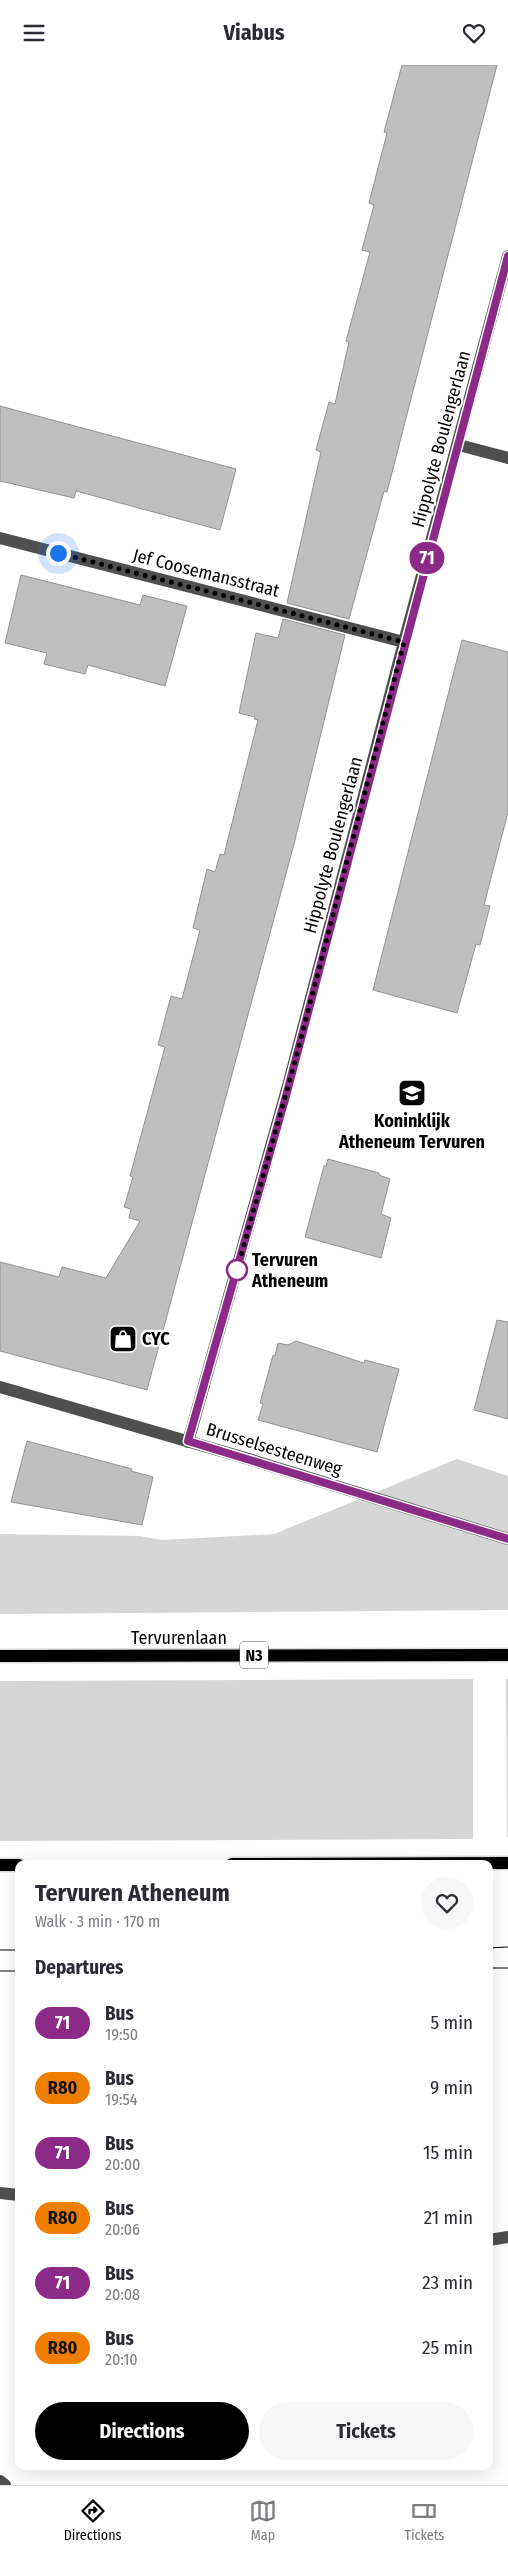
<!DOCTYPE html>
<html lang="en">
<head>
<meta charset="utf-8">
<style>
	body { margin:0; font-family:"Fira Sans Condensed",sans-serif; background:#f7f7f7; color:#2b2b33; height:100vh; display:flex; flex-direction:column; font-size:19px; white-space:nowrap }
	* { box-sizing:border-box; margin:0 }
	p { font-size:16px; color:#7c7c81 }
	.icon { flex:none; width:28px; height:28px; fill:none; stroke:currentColor; stroke-width:2; stroke-linecap:round; stroke-linejoin:round }
	.map { position:relative; flex:1; overflow:hidden }
	.side { position:absolute; left:15px; top:1795px; width:478px; height:610px; display:flex; flex-direction:column; background:#fff; border-radius:10px; box-shadow:0 5px 20px #0002 }
	.side>* { flex:none }
	.badge { padding:0 10px; border-radius:16px; font-size:18px; line-height:32px }
	.you { position:absolute; width:25px; height:25px; margin:-12px; border:4px solid #fff; border-radius:50%; background:#1a73e8; box-shadow:0 0 0 8px #1a73e833 }
	.map>.badge { position:absolute; translate:-50% -50%; box-shadow:0 0 0 2px #fff }
	h2 { padding:0 20px; font-size:19px; line-height:45px }
	.round { display:grid; place-items:center; flex:none; width:52px; height:52px; border-radius:26px; background:#f7f7f7 }
	.overview { display:flex; align-items:center; justify-content:space-between; height:85px; padding:0 20px }
	h1 { font-size:24px; font-weight:700; line-height:38px }
	.button { display:flex; gap:10px; margin-top:auto; padding:10px 20px }
	.button a { flex:1; height:58px; border-radius:30px; background:#000; color:#fff; font-size:20px; font-weight:700; line-height:58px; text-align:center }
	.button a+a { background:#f7f7f7; color:#2b2b33 }
	ul { padding:0; list-style:none }
	li { display:flex; align-items:center; gap:15px; height:65px; padding:0 20px }
	li div { flex:1 }
	li b { display:block; font-size:19px }
	li em { font-style:normal }
	li .badge { min-width:55px; font-weight:700; text-align:center }
	header { display:flex; justify-content:space-between; align-items:center; height:65px; padding:0 20px; background:#fff; font-size:22px; font-weight:700 }
	.menu { display:flex; justify-content:space-around; align-items:center; height:70px; border-top:1px solid #e1e1e2; background:#fff; font-size:14px; color:#7c7c81 }
	.menu a { display:grid; justify-items:center; gap:2px }
	.menu .current { color:#000 }
	.map>svg:first-child { display:block }
	.green { fill:#d6d6d6 }
	.building { fill:#bfbfbf; stroke:#939393 }
	.lines { fill:none; stroke-linecap:round; stroke-linejoin:round }
	.major-casing { stroke:#dbdbdb; stroke-width:15 }
	.minor { stroke:#4f4f4f; stroke-width:12 }
	.major { stroke:#000; stroke-width:12 }
	.tram { stroke:#000; stroke-width:1 }
	.line-casing { stroke:#fff; stroke-width:11 }
	.line { stroke:#8c2b87; stroke-width:8 }
	.walk { stroke:#000; stroke-width:5; stroke-dasharray:0 9 }
	.stop-dot { fill:#fff; stroke:#8c2b87; stroke-width:2.5 }
	.labels { text-anchor:middle; dominant-baseline:central; stroke-width:4.5; stroke-linejoin:round; paint-order:stroke }
	.shield { fill:#fff; stroke:#4c4c4c; stroke-width:1 }
	.shield-label { font-size:16px; font-weight:bold; fill:#000 }
	.street-label { font-size:18px; fill:#000; stroke:#fff }
	.poi-label { font-size:18px; font-weight:bold; fill:#000; stroke:#fff }
	.stop-label { font-size:18px; font-weight:bold; fill:#000; stroke:#fff; text-anchor:start }
</style>
</head>
<body>
<header><svg class="icon" aria-label="menu" viewBox="0 0 24 24"><path d="M4 6h16M4 12h16M4 18h16"/></svg>Viabus<svg class="icon" aria-label="heart" viewBox="0 0 24 24"><path d="M12 20l-8-8c-3-5 5-10 8-4 3-6 11-1 8 4z"/></svg></header>
<div class="map">
<svg width="508" height="2420" viewBox="0 0 508 2420">
	<rect width="100%" height="100%" fill="#fff"/>
	<!-- green -->
	<path class="green" d="M457,1394L508,1411V1545L0,1549V1469L140,1471L162,1475L274,1469Z
		M473,1614V1774L0,1776V1616Z
		M506,1614H508V1772H507Z"/>
	<!-- building -->
	<path class="building" d="M402,0H497L387,427L384,426L349,554L287,538L321,387L316,385L329,337L335,339L349,277L346,276L370,187L362,185L374,140L369,138L387,68L384,67Z
		M0,341L236,404L220,465L76,426L74,433L0,416Z
		M21,510L140,540L143,530L187,541L165,621L88,600L85,609L44,599L47,588L5,578Z
		M283,554L345,570L294,779L147,1325L0,1286V1197L59,1212L62,1202L106,1213L140,1156L129,1153L131,1144L124,1142L133,1112L130,1111L165,982L158,980L171,931L182,934L200,865L193,863L207,804L215,807L220,789L224,790L258,655L254,654L255,652L239,648L256,568L278,573Z
		M462,575L508,587V747L484,840L490,841L480,880L476,879L457,948L373,925Z
		M328,1094L379,1108V1110L390,1114L381,1149L391,1153L381,1193L305,1172L324,1101H326Z
		M497,1255L508,1257V1354L474,1345Z
		M296,1276L364,1298L365,1295L399,1304L377,1387L258,1355L263,1339L260,1338L273,1290L275,1291L278,1278L288,1280Z
		M27,1376L132,1404L131,1406L153,1412L142,1460L11,1437Z"/>
	<g class="lines">
		<defs>
			<path id="major" d="M0,1591L508,1590
				M232,1799L508,1798
				M0,1800H19"/>
		</defs>
		<!-- major casing -->
		<use href="#major" class="major-casing"/>
		<!-- minor -->
		<path class="minor" d="M459,380L508,393
			M0,473L404,577
			M0,1322L242,1392L508,1474
			M188,1377L289,1017L404,577L508,191
			M0,2128L19,2130
			M489,2175L508,2172
			M0,2416L5,2420"/>
		<!-- major -->
		<use href="#major" class="major"/>
		<!-- tram -->
		<path class="tram" d="M489,1883L508,1882
			M0,1885H19
			M489,1903H508
			M0,1906H19"/>
	</g>
	<g class="lines">
		<defs>
			<path id="line" d="M508,191L286,1031L188,1376L508,1474"/>
		</defs>
		<!-- line casing -->
		<use href="#line" class="line-casing"/>
		<!-- line -->
		<use href="#line" class="line"/>
		<!-- walk -->
		<path class="walk" d="M58,488L404,577L294,1000L237,1205"/>
	</g>
	<!-- icons -->
	<defs>
		<symbol id="school-square" viewBox="-11 -11 22 22"><rect x="-9" y="-9" width="18" height="18" rx="4" fill="#000" stroke="#fff"/><path d="M0-5L7-2L0 1L-7-2ZM-4 1L0 2.5L4 1V4Q0 6-4 4Z" fill="#fff"/></symbol>
		<symbol id="shop-square" viewBox="-11 -11 22 22"><rect x="-9" y="-9" width="18" height="18" rx="4" fill="#000" stroke="#fff"/><path d="M-5-2.5h2.3a2.7 3.5 0 0 1 5.4 0H5L5.5 6h-11ZM-1.5-2.5h3a1.5 2.3 0 0 0-3 0Z" fill="#fff"/></symbol>
	</defs>
	<g fill-rule="evenodd">
		<use href="#school-square" x="396" y="1012" width="32" height="32"/>
		<use href="#shop-square" x="107" y="1258" width="32" height="32"/>
	</g>
	<!-- markers -->
	<circle class="stop-dot" cx="237" cy="1205" r="10"/>
	<g class="labels">
		<!-- shield labels -->
		<rect class="shield" x="240" y="1576.5" width="28" height="27" rx="4"/>
		<g class="shield-label">
			<text x="254" y="1590">N3</text>
		</g>
		<!-- street labels -->
		<g class="street-label">
			<text transform="translate(441 374) rotate(-75)">Hippolyte Boulengerlaan</text>
			<text transform="translate(206 508) rotate(14)">Jef Coosemansstraat</text>
			<text transform="translate(333 780) rotate(-75)">Hippolyte Boulengerlaan</text>
			<text transform="translate(274 1384) rotate(17)">Brusselsesteenweg</text>
			<text x="179" y="1573">Tervurenlaan</text>
		</g>
		<!-- poi labels -->
		<g class="poi-label">
			<text x="412" y="1056">Koninklijk<tspan x="412" dy="21">Atheneum Tervuren</tspan></text>
			<text x="142" y="1274" text-anchor="start">CYC</text>
		</g>
		<!-- stop labels -->
		<g class="stop-label">
			<text x="252" y="1195">Tervuren<tspan x="252" dy="21">Atheneum</tspan></text>
		</g>
	</g>
</svg>
<div class="you" style="left:58px;top:488px"></div>
<b class="badge" style="left:427px;top:493px;background:#8c2b87;color:#fff">71</b>
<section class="side">
<div class="overview"><div><h1>Tervuren Atheneum</h1><p>Walk · 3 min · 170 m</p></div><a class="round"><svg class="icon" aria-label="heart" viewBox="0 0 24 24"><path d="M12 20l-8-8c-3-5 5-10 8-4 3-6 11-1 8 4z"/></svg></a></div>
<h2>Departures</h2>
<ul>
<li><span class="badge" style="background:#8c2b87;color:#fff">71</span><div><b>Bus</b><p>19:50</p></div><em>5 min</em></li>
<li><span class="badge" style="background:#ef7d00;color:#111">R80</span><div><b>Bus</b><p>19:54</p></div><em>9 min</em></li>
<li><span class="badge" style="background:#8c2b87;color:#fff">71</span><div><b>Bus</b><p>20:00</p></div><em>15 min</em></li>
<li><span class="badge" style="background:#ef7d00;color:#111">R80</span><div><b>Bus</b><p>20:06</p></div><em>21 min</em></li>
<li><span class="badge" style="background:#8c2b87;color:#fff">71</span><div><b>Bus</b><p>20:08</p></div><em>23 min</em></li>
<li><span class="badge" style="background:#ef7d00;color:#111">R80</span><div><b>Bus</b><p>20:10</p></div><em>25 min</em></li>
</ul>
<div class="button"><a>Directions</a><a>Tickets</a></div>
</section>
</div>
<nav class="menu">
<a class="current"><svg class="icon" aria-label="directions" viewBox="0 0 24 24"><path d="M12 3l9 9-9 9-9-9zM9 14v-3h6M13 9l2 2-2 2"/></svg>Directions</a>
<a><svg class="icon" aria-label="map" viewBox="0 0 24 24"><path d="M3 6l6-2 6 2 6-2v14l-6 2-6-2-6 2zM9 4v14M15 6v14"/></svg>Map</a>
<a><svg class="icon" aria-label="tickets" viewBox="0 0 24 24"><path d="M3 7h18v10H3zM15 7v10"/></svg>Tickets</a>
</nav>
</body>
</html>
